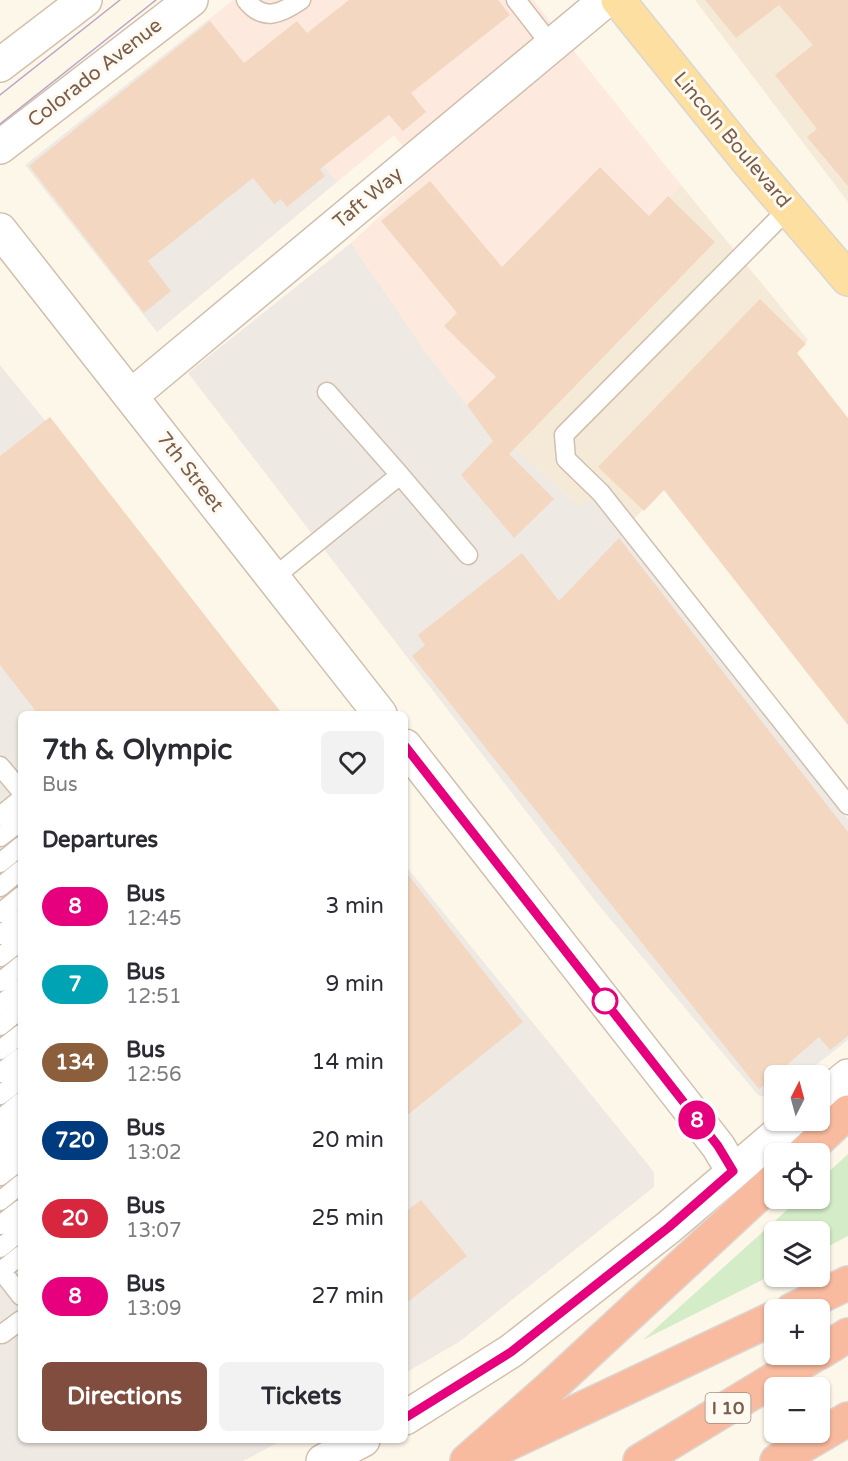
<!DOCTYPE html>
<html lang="en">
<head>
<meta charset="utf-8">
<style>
	body { margin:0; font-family:"Varela Round",sans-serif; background:#f2f2f3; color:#2b2b33; height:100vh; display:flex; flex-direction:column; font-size:22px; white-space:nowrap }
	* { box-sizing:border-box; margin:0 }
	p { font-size:20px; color:#7c7c81 }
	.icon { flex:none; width:33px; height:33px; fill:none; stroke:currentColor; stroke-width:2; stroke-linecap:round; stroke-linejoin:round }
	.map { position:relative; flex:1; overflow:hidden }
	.drawer { position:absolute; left:18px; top:711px; width:390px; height:732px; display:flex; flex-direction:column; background:#fff; border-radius:9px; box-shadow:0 2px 4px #0004 }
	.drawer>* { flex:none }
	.badge { padding:0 12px; border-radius:20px; font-size:21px; line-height:39px }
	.needle { width:39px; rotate:6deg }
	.buttons { position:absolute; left:764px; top:1065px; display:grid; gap:12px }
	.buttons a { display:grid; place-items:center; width:66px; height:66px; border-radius:9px; background:#fff; box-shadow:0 2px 4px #0004; font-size:30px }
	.map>.badge { position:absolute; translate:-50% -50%; box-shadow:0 0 0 3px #fff }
	h2 { padding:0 24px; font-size:22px; line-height:54px }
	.round { display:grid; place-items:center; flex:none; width:63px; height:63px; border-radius:9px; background:#f2f2f3 }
	.headline { display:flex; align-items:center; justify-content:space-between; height:102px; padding:0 24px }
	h1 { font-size:28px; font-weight:700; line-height:45px }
	.button { display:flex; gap:12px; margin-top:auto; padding:12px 24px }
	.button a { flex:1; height:69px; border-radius:9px; background:#814d3e; color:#fff; font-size:24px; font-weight:700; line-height:69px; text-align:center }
	.button a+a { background:#f2f2f3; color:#2b2b33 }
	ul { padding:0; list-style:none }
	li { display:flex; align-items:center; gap:18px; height:78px; padding:0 24px }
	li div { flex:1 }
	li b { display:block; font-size:22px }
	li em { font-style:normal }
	li .badge { min-width:66px; font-weight:700; text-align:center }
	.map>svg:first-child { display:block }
	.residential { fill:#f5e9d8 }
	.commercial { fill:#fee9de }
	.industrial { fill:#efe9e3 }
	.green { fill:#d4ecc7 }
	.building { fill:#f4d7c0 }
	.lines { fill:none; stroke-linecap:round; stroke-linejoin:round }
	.lane-casing { stroke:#d1bfae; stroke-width:21 }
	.street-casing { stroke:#d1bfae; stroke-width:36 }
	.secondary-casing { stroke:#d4c0ac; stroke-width:36 }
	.primary-casing { stroke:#dcd5d0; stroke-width:36 }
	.highway-casing { stroke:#dcd5d0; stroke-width:36 }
	.lane { stroke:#fff; stroke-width:18 }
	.street { stroke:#fff; stroke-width:33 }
	.secondary { stroke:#fff; stroke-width:33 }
	.primary { stroke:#fddfa1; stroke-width:33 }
	.highway { stroke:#f9bb9f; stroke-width:33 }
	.tram { stroke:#bba6c9; stroke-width:1.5 }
	.line-casing { stroke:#fff; stroke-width:14 }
	.line { stroke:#e6007e; stroke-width:9 }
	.stop-dot { fill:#fff; stroke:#e6007e; stroke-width:3 }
	.labels { text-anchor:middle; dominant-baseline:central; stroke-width:6; stroke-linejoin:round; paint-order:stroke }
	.shield { fill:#fffaf1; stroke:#a28d7d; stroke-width:1.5 }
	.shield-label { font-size:18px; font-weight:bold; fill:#7a5e4b }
	.street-label { font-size:20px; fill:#7a5e4b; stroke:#fffaf1 }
</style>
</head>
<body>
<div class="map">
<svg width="848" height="1461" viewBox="0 0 848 1461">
	<rect width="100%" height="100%" fill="#fdf7ea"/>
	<!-- residential -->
	<path class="residential" d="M695,0H848V202Z
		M681,185L808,340L626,527L579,506L467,405Z"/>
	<!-- commercial -->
	<path class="commercial" d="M233,0H533L681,185L467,405L425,351L351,243L425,174L394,135L337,182L209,19Z"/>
	<!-- industrial -->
	<path class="industrial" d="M209,19L337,182L157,332L25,165Z
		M351,243L425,351L467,405L579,506L601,493L848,819V1040L803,1075L774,1076V1098L758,1095L596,902L188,373Z
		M0,365L283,714H21V1440H283L243,1461H0Z
		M405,865L654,1172V1187L459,1342L405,1373Z"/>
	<!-- green -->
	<path class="green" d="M848,1154V1236L819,1251V1232H774V1274L643,1340L799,1199L819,1198V1181Z"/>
	<!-- building -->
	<path class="building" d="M349,0H498L510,15L411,93L426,112L403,131L389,115L320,169L325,176L287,207L281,199L274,204L253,178L148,261L171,291L144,313L29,166L210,21L244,63L297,21L307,33Z
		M705,0H848V186L807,137L817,129L775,75L813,45L779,5L736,38Z
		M600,167L649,216L668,196L715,242L509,454L554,499L514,538L461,475L493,441L467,405L496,377L444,326L457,313L381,221L430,181L502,267Z
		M760,299L806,344L797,353L848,418V725L664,490L644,511L598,467Z
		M50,417L282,714H38L0,665V456Z
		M619,538L848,832V1036L830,1050L819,1037L759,1089L412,656L425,645L418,635L522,553L559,601Z
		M405,871L523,1022L405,1117Z
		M421,1200L467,1256L405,1304V1212Z"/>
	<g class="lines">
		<defs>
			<path id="lane" d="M246,0C263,22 281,14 301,0
				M516,0L551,45
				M788,209L564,435L566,459L601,493L848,805
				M327,392L400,475
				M273,578L400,475L468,555
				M0,766L21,791
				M0,816L21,799
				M0,837L21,821
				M0,863L21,846
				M0,887L21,870
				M0,913L21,896
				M0,935L21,919
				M0,957L21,941
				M0,982L21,965
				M0,1005L21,988
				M0,1026L21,1009
				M0,1050L21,1034
				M0,1073L21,1057
				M0,1095L21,1079
				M0,1119L21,1102
				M0,1137L21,1120
				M0,1156L21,1139
				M0,1176L21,1160
				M0,1201L21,1184
				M0,1225L21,1209
				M0,1248L21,1231
				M0,1269L21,1296
				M1,1271L21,1255
				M2,1334L21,1320"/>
			<path id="street" d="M0,230L380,714
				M131,396L606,0
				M405,746L682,1100L718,1146L733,1171"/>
			<path id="secondary" d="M0,65L85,0
				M0,147L191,0
				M819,1100L848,1076
				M405,1418L511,1351L669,1227L794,1120
				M323,1461L363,1440"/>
			<path id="primary" d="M618,0L746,159L848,279"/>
			<path id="highway" d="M803,1154L848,1112
				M792,1310L848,1283
				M819,1353L848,1335
				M499,1448L774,1318
				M467,1461L551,1387L774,1180
				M640,1461L816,1354
				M777,1461L848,1419"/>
		</defs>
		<!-- lane casing -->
		<use href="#lane" class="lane-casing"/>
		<!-- street casing -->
		<use href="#street" class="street-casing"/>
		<!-- secondary casing -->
		<use href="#secondary" class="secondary-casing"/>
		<!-- primary casing -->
		<use href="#primary" class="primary-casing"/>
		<!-- highway casing -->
		<use href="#highway" class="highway-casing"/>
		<!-- lane -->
		<use href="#lane" class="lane"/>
		<!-- street -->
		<use href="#street" class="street"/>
		<!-- secondary -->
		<use href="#secondary" class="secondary"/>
		<!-- primary -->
		<use href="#primary" class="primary"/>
		<!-- highway -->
		<use href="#highway" class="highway"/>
		<!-- tram -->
		<path class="tram" d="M0,95L120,0
			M0,124L156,0"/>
	</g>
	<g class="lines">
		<defs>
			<path id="line" d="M405,746L682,1100L718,1146L733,1171L669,1227L511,1352L405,1418"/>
		</defs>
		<!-- line casing -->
		<use href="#line" class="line-casing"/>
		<!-- line -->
		<use href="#line" class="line"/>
	</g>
	<!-- markers -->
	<circle class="stop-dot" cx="605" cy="1001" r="12"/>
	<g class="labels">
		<!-- shield labels -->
		<rect class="shield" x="705.5" y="1393" width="45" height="30" rx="4.5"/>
		<g class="shield-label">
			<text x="728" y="1408">I 10</text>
		</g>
		<!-- street labels -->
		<g class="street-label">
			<text transform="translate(95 73) rotate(-38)">Colorado Avenue</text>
			<text transform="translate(732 140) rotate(50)">Lincoln Boulevard</text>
			<text transform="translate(368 198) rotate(-40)">Taft Way</text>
			<text transform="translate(190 472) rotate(52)">7th Street</text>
		</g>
	</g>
</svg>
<div class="buttons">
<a><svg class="needle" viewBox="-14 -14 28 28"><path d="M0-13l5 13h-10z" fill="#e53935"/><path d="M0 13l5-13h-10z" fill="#7c7c81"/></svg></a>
<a><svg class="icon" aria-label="locate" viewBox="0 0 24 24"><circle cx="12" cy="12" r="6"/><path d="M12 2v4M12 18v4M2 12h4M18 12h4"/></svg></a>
<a><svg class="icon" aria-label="layers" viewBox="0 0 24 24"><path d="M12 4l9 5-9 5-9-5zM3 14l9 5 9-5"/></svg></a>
<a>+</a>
<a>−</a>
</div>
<b class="badge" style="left:697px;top:1120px;background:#e6007e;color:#fff">8</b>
<section class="drawer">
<div class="headline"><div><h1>7th &amp; Olympic</h1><p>Bus</p></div><a class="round"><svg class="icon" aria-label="heart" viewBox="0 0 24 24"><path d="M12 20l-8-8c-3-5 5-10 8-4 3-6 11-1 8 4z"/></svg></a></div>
<h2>Departures</h2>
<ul>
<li><span class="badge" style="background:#e6007e;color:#fff">8</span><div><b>Bus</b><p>12:45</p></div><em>3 min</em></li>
<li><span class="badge" style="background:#00a3b4;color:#fff">7</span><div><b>Bus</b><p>12:51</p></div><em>9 min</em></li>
<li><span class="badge" style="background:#8b5e3c;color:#fff">134</span><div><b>Bus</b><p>12:56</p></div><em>14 min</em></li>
<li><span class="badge" style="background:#003b80;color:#fff">720</span><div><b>Bus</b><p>13:02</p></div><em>20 min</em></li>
<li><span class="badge" style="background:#d7263d;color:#fff">20</span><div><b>Bus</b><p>13:07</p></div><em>25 min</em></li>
<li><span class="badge" style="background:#e6007e;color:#fff">8</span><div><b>Bus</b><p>13:09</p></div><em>27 min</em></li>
</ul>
<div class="button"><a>Directions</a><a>Tickets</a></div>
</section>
</div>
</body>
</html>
